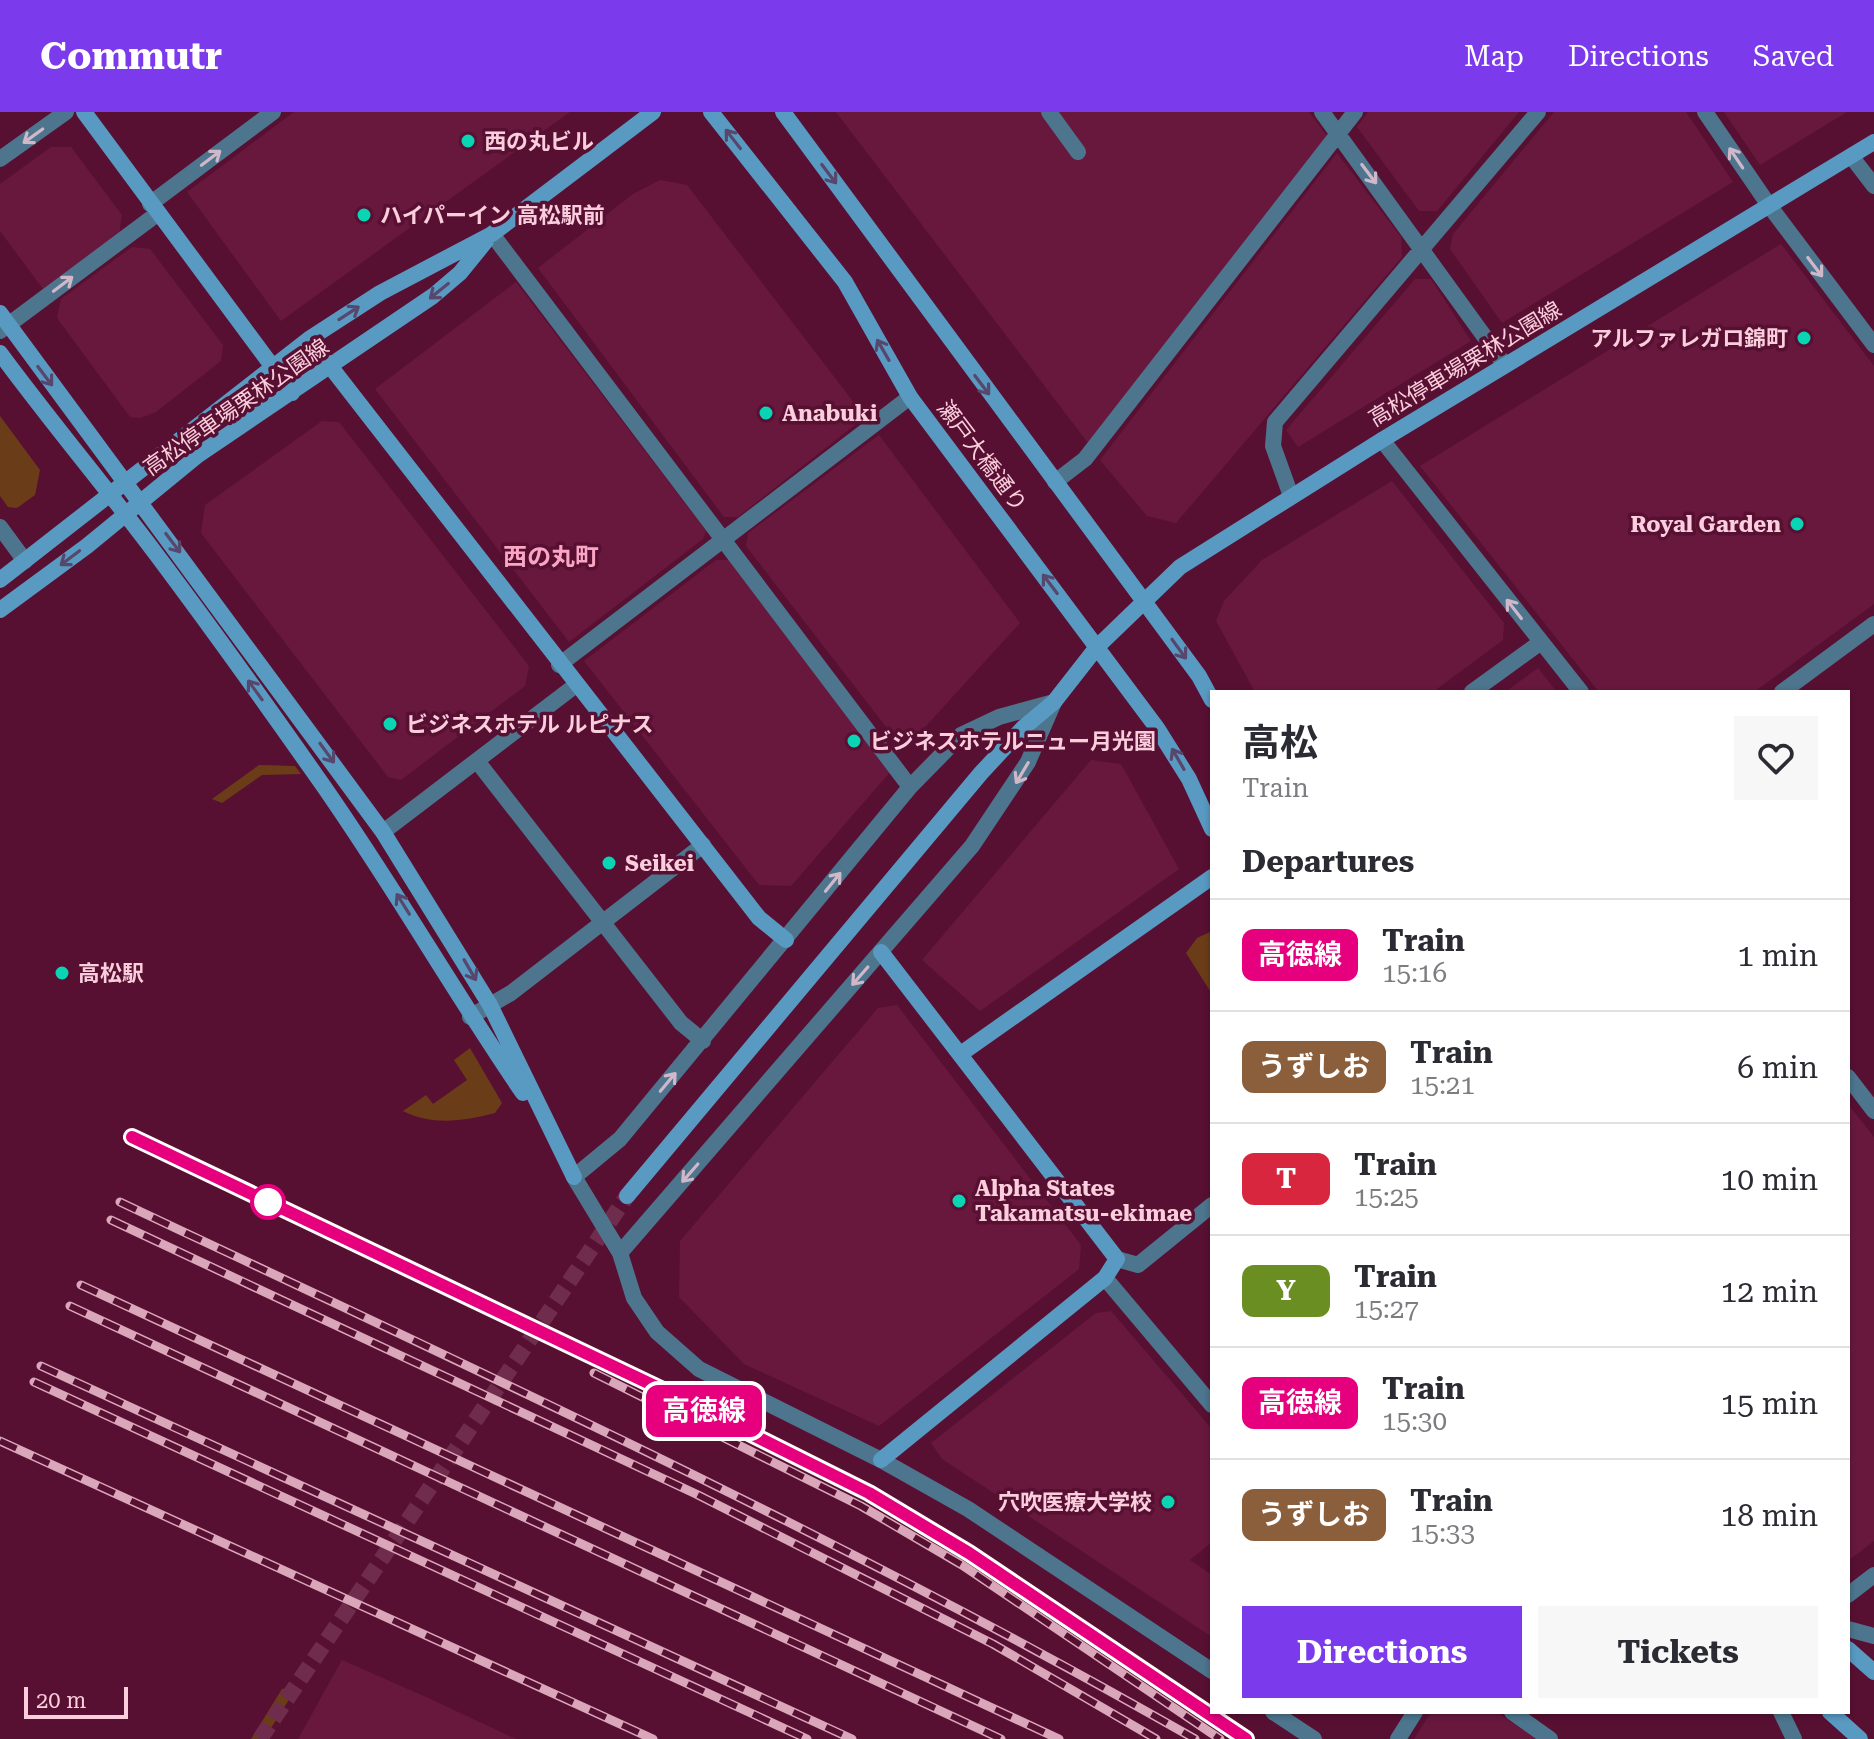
<!DOCTYPE html>
<html lang="en">
<head>
<meta charset="utf-8">
<style>
	body { margin:0; font-family:"Roboto Serif","Noto Sans JP",serif; background:#f7f7f7; color:#2b2b33; height:100vh; display:flex; flex-direction:column; font-size:30px; white-space:nowrap }
	* { box-sizing:border-box; margin:0 }
	p { font-size:26px; color:#7c7c81 }
	.icon { flex:none; width:44px; height:44px; fill:none; stroke:currentColor; stroke-width:2; stroke-linecap:round; stroke-linejoin:round }
	.map { position:relative; flex:1; overflow:hidden }
	.sheet { position:absolute; left:1210px; top:578px; width:640px; height:1024px; display:flex; flex-direction:column; background:#fff; border-radius:0px; box-shadow:0 2px 6px #0004 }
	.sheet>* { flex:none }
	.badge { padding:0 16px; border-radius:12px; font-size:28px; line-height:52px }
	.scale { position:absolute; left:24px; bottom:20px; width:104px; box-sizing:border-box; padding-left:8px; border:4px solid #fbcedd; border-top:0; font-size:22px; line-height:28px; white-space:nowrap; color:#fbcedd; -webkit-text-stroke:6px #581032; paint-order:stroke }
	.map>.badge { position:absolute; translate:-50% -50%; box-shadow:0 0 0 4px #fff }
	h2 { padding:0 32px; font-size:30px; line-height:72px }
	.round { display:grid; place-items:center; flex:none; width:84px; height:84px; border-radius:0px; background:#f7f7f7 }
	.overview { display:flex; align-items:center; justify-content:space-between; height:136px; padding:0 32px }
	h1 { font-size:38px; font-weight:700; line-height:60px }
	.action { display:flex; gap:16px; margin-top:auto; padding:16px 32px }
	.action a { flex:1; height:92px; border-radius:0px; background:#7c3aed; color:#fff; font-size:32px; font-weight:700; line-height:92px; text-align:center }
	.action a+a { background:#f7f7f7; color:#2b2b33 }
	ul { padding:0; list-style:none }
	li { display:flex; align-items:center; gap:24px; height:112px; padding:0 32px; border-top:2px solid #e1e1e2 }
	li div { flex:1 }
	li b { display:block; font-size:30px }
	li em { font-style:normal }
	li .badge { min-width:88px; font-weight:700; text-align:center }
	header { display:flex; align-items:center; gap:48px; box-sizing:border-box; height:112px; padding:0 40px; background:#7c3aed; color:#fff }
	header strong { font-size:38px }
	nav { display:flex; gap:44px; margin-inline-start:auto; font-size:28px }
	.map>svg:first-child { display:block }
	.built { fill:#68183d }
	.green { fill:#6a3d18 }
	.lines { fill:none; stroke-linecap:round; stroke-linejoin:round }
	.secondary-tunnel { stroke:#702c4c; stroke-width:16; stroke-dasharray:16 8; stroke-linecap:butt }
	.lane { stroke:#4d758e; stroke-width:16 }
	.street { stroke:#4d758e; stroke-width:16 }
	.secondary { stroke:#589ac2; stroke-width:16 }
	.rail-casing { stroke:#daa7ba; stroke-width:9 }
	.rail { stroke:#581032; stroke-width:6; stroke-dasharray:18; stroke-linecap:butt }
	.oneway { stroke:#d0b8c9 }
	.oneway2 { stroke:#58476c }
	.line-casing { stroke:#fff; stroke-width:18 }
	.line { stroke:#e6007e; stroke-width:12 }
	.poi-dot { fill:#09d5b5; stroke:#581032; stroke-width:3 }
	.stop-dot { fill:#fff; stroke:#e6007e; stroke-width:4 }
	.labels { text-anchor:middle; dominant-baseline:central; stroke-width:7; stroke-linejoin:round; paint-order:stroke }
	.poi-label { font-size:22px; font-weight:bold; fill:#fbcedd; stroke:#581032; text-anchor:start }
	.street-label { font-size:22px; fill:#fbcedd; stroke:#581032 }
	.neighbourhood-label { font-size:24px; font-weight:bold; fill:#fba5c4; stroke:#581032 }
</style>
</head>
<body>
<header>
<strong>Commutr</strong>
<nav><a>Map</a><a>Directions</a><a>Saved</a></nav>
</header>
<div class="map">
<svg width="1874" height="1627" viewBox="0 0 1874 1627">
	<rect width="100%" height="100%" fill="#581032"/>
	<!-- built -->
	<path class="built" d="M294,0H570L281,209L187,80Z
		M836,0H1309L1327,24L1088,331Z
		M1368,0H1519L1437,99H1419L1357,15Z
		M1554,0H1686L1733,70L1502,211L1450,137L1453,122Z
		M1724,0H1847L1760,53Z
		M51,35H71L122,103L119,122L43,177L0,119V72Z
		M1337,41L1401,125L1402,145L1176,411L1147,404L1100,348Z
		M660,68L687,73L865,305L738,405H724L538,156L633,82Z
		M1781,132L1874,254V492L1754,580H1599L1420,354Z
		M132,135L150,137L223,233L221,249L156,300L140,306L130,305L57,206L61,187Z
		M1415,167H1431L1471,229L1298,335L1286,318Z
		M516,170L706,419L703,427L569,530L375,277Z
		M322,309L339,310L529,554L525,574L401,668L388,665L201,421L205,393Z
		M879,323L1020,511L904,638L746,434L748,421Z
		M1392,369L1504,511L1503,528L1433,580H1255L1216,509L1224,489L1262,448Z
		M716,448H730L891,659L791,774L759,773L584,549Z
		M1538,556L1557,580H1505Z
		M1091,648L1121,652L1179,757L980,899L922,848Z
		M897,893L1081,1133L1079,1157L879,1314L744,1252L679,1185L680,1129L878,896Z
		M1848,992L1874,1025V1429L1848,1449Z
		M1111,1199L1212,1317V1430L1190,1448L1212,1463V1525L942,1347L931,1331L1096,1201Z
		M342,1548L426,1585L516,1627H298Z
		M1431,1600H1496L1538,1627H1414Z"/>
	<!-- green -->
	<path class="green" d="M0,304L40,358L35,383L17,396L8,395L0,384Z
		M259,653L295,654L301,662L262,663L222,691L212,687Z
		M1212,819V882L1186,841L1197,826Z
		M470,936L502,991L495,1001C464,1009 433,1014 403,999L426,983L433,992L467,968L454,948Z
		M289,1576L292,1583L264,1627H251L282,1577Z"/>
	<g class="lines">
		<!-- secondary-tunnel -->
		<path class="secondary-tunnel" d="M260,1627L627,1084"/>
		<!-- lane -->
		<path class="lane" d="M1049,0L1078,40
			M1851,44L1874,74"/>
		<!-- street -->
		<path class="street" d="M1322,0L1505,253
			M1705,0L1768,92L1874,233
			M0,47L66,0
			M150,92L273,0
			M492,122L910,675
			M0,219L157,102
			M1382,328L1581,580
			M1055,370L1085,347L1355,0
			M1291,384L1273,334L1275,310L1538,0
			M0,415L25,449
			M559,553L910,285
			M1472,580L1541,530
			M1782,580L1874,512
			M1054,590L999,605L961,623L910,675L620,1027L574,1065L620,1141L634,1186L657,1220L699,1257L881,1348L968,1397L1212,1559
			M477,649L681,911L703,929
			M383,720L576,573
			M470,905L511,881L703,733
			M1848,965L1874,999
			M620,1141L972,734L1028,650L1054,590
			M1117,1147L1138,1153L1212,1093
			M1105,1166L1212,1293
			M1848,1483L1874,1463
			M1848,1517L1874,1524
			M1273,1600L1314,1627
			M1512,1600L1550,1627
			M1781,1600L1794,1627
			M1398,1627L1415,1600"/>
		<!-- secondary -->
		<path class="secondary" d="M84,0L292,281
			M711,0L845,170L910,285L1157,616L1189,667L1212,717
			M783,0L1199,564L1212,588
			M0,201L383,720L490,893L574,1065
			M309,227L759,806L786,828
			M0,241C50,309 105,374 156,442C210,514 263,588 315,662C389,766 451,876 523,981
			M0,468L309,227L380,181L492,122L653,0
			M0,498L87,434L198,343L433,184L460,161L486,129
			M881,840L1117,1147L1105,1166L881,1348
			M962,941L1212,765
			M627,1084L981,661L1023,616L1054,590L1097,535L1180,455L1382,328L1874,30
			M1848,1537L1874,1560
			M1830,1600L1860,1627"/>
		<defs>
			<path id="rail" d="M132,1025C377,1142 628,1252 867,1380C999,1451 1122,1544 1246,1627
				M120,1090C483,1261 847,1428 1195,1627
				M111,1108L696,1382L993,1532L1156,1627
				M81,1173L1059,1627
				M70,1194L1001,1627
				M41,1254L852,1627
				M594,1261L861,1394L962,1453L1220,1627
				M34,1270L807,1627
				M0,1329L653,1627"/>
		</defs>
		<!-- rail casing -->
		<use href="#rail" class="rail-casing"/>
		<!-- rail -->
		<use href="#rail" class="rail"/>
	</g>
	<!-- one-way arrows -->
	<defs><path id="oneway-shaft" d="M-6 0H5M1.5-3L5.5 0L1.5 3" fill="none" stroke-width="1.6" stroke-linecap="round" stroke-linejoin="round" transform="scale(2)"/></defs>
	<g class="oneway">
		<use href="#oneway-shaft" transform="translate(33 24) rotate(144)"/>
		<use href="#oneway-shaft" transform="translate(211 46) rotate(-37)"/>
		<use href="#oneway-shaft" transform="translate(1736 46) rotate(-124)"/>
		<use href="#oneway-shaft" transform="translate(1369 62) rotate(53)"/>
		<use href="#oneway-shaft" transform="translate(1815 155) rotate(53)"/>
		<use href="#oneway-shaft" transform="translate(63 172) rotate(-37)"/>
		<use href="#oneway-shaft" transform="translate(1514 497) rotate(-128)"/>
		<use href="#oneway-shaft" transform="translate(1022 661) rotate(121)"/>
		<use href="#oneway-shaft" transform="translate(833 770) rotate(-51)"/>
		<use href="#oneway-shaft" transform="translate(860 864) rotate(131)"/>
		<use href="#oneway-shaft" transform="translate(668 970) rotate(-50)"/>
		<use href="#oneway-shaft" transform="translate(690 1061) rotate(131)"/>
	</g>
	<g class="oneway2">
		<use href="#oneway-shaft" transform="translate(733 27) rotate(-128)"/>
		<use href="#oneway-shaft" transform="translate(829 62) rotate(53)"/>
		<use href="#oneway-shaft" transform="translate(439 179) rotate(141)"/>
		<use href="#oneway-shaft" transform="translate(349 201) rotate(-33)"/>
		<use href="#oneway-shaft" transform="translate(883 238) rotate(-120)"/>
		<use href="#oneway-shaft" transform="translate(45 264) rotate(53)"/>
		<use href="#oneway-shaft" transform="translate(982 273) rotate(53)"/>
		<use href="#oneway-shaft" transform="translate(173 431) rotate(53)"/>
		<use href="#oneway-shaft" transform="translate(70 446) rotate(143)"/>
		<use href="#oneway-shaft" transform="translate(1050 472) rotate(-127)"/>
		<use href="#oneway-shaft" transform="translate(1179 537) rotate(54)"/>
		<use href="#oneway-shaft" transform="translate(255 578) rotate(-126)"/>
		<use href="#oneway-shaft" transform="translate(327 641) rotate(54)"/>
		<use href="#oneway-shaft" transform="translate(1178 647) rotate(-120)"/>
		<use href="#oneway-shaft" transform="translate(403 792) rotate(-122)"/>
		<use href="#oneway-shaft" transform="translate(470 858) rotate(60)"/>
	</g>
	<g class="lines">
		<defs>
			<path id="line" d="M132,1025L663,1278L869,1381L969,1441L1246,1627"/>
		</defs>
		<!-- line casing -->
		<use href="#line" class="line-casing"/>
		<!-- line -->
		<use href="#line" class="line"/>
	</g>
	<!-- markers -->
	<g class="poi-dot">
		<circle cx="468" cy="29" r="8"/>
		<circle cx="364" cy="103" r="8"/>
		<circle cx="1804" cy="226" r="8"/>
		<circle cx="766" cy="301" r="8"/>
		<circle cx="1797" cy="412" r="8"/>
		<circle cx="390" cy="612" r="8"/>
		<circle cx="854" cy="629" r="8"/>
		<circle cx="609" cy="751" r="8"/>
		<circle cx="62" cy="861" r="8"/>
		<circle cx="959" cy="1089" r="8"/>
		<circle cx="1168" cy="1390" r="8"/>
	</g>
	<circle class="stop-dot" cx="268" cy="1090" r="16"/>
	<g class="labels">
		<!-- poi labels -->
		<g class="poi-label">
			<text x="484" y="29">西の丸ビル</text>
			<text x="380" y="103">ハイパーイン 高松駅前</text>
			<text x="1788" y="226" text-anchor="end">アルファレガロ錦町</text>
			<text x="782" y="301">Anabuki</text>
			<text x="1781" y="412" text-anchor="end">Royal Garden</text>
			<text x="406" y="612">ビジネスホテル ルピナス</text>
			<text x="870" y="629">ビジネスホテルニュー月光園</text>
			<text x="625" y="751">Seikei</text>
			<text x="78" y="861">高松駅</text>
			<text x="975" y="1076">Alpha States<tspan x="975" dy="25">Takamatsu-ekimae</tspan></text>
			<text x="1152" y="1390" text-anchor="end">穴吹医療大学校</text>
		</g>
		<!-- street labels -->
		<g class="street-label">
			<text transform="translate(1465 252) rotate(-31)">高松停車場栗林公園線</text>
			<text transform="translate(236 295) rotate(-35)">高松停車場栗林公園線</text>
			<text transform="translate(982 344) rotate(53)">瀬戸大橋通り</text>
		</g>
		<!-- neighbourhood labels -->
		<g class="neighbourhood-label">
			<text x="551" y="445">西の丸町</text>
		</g>
	</g>
</svg>
<div class="scale">20 m</div>
<b class="badge" style="left:704px;top:1299px;background:#e6007e;color:#fff">高徳線</b>
<section class="sheet">
<div class="overview"><div><h1>高松</h1><p>Train</p></div><a class="round"><svg class="icon" aria-label="heart" viewBox="0 0 24 24"><path d="M12 20l-8-8c-3-5 5-10 8-4 3-6 11-1 8 4z"/></svg></a></div>
<h2>Departures</h2>
<ul>
<li><span class="badge" style="background:#e6007e;color:#fff">高徳線</span><div><b>Train</b><p>15:16</p></div><em>1 min</em></li>
<li><span class="badge" style="background:#8b5e3c;color:#fff">うずしお</span><div><b>Train</b><p>15:21</p></div><em>6 min</em></li>
<li><span class="badge" style="background:#d7263d;color:#fff">T</span><div><b>Train</b><p>15:25</p></div><em>10 min</em></li>
<li><span class="badge" style="background:#6b8e23;color:#fff">Y</span><div><b>Train</b><p>15:27</p></div><em>12 min</em></li>
<li><span class="badge" style="background:#e6007e;color:#fff">高徳線</span><div><b>Train</b><p>15:30</p></div><em>15 min</em></li>
<li><span class="badge" style="background:#8b5e3c;color:#fff">うずしお</span><div><b>Train</b><p>15:33</p></div><em>18 min</em></li>
</ul>
<div class="action"><a>Directions</a><a>Tickets</a></div>
</section>
</div>
</body>
</html>
